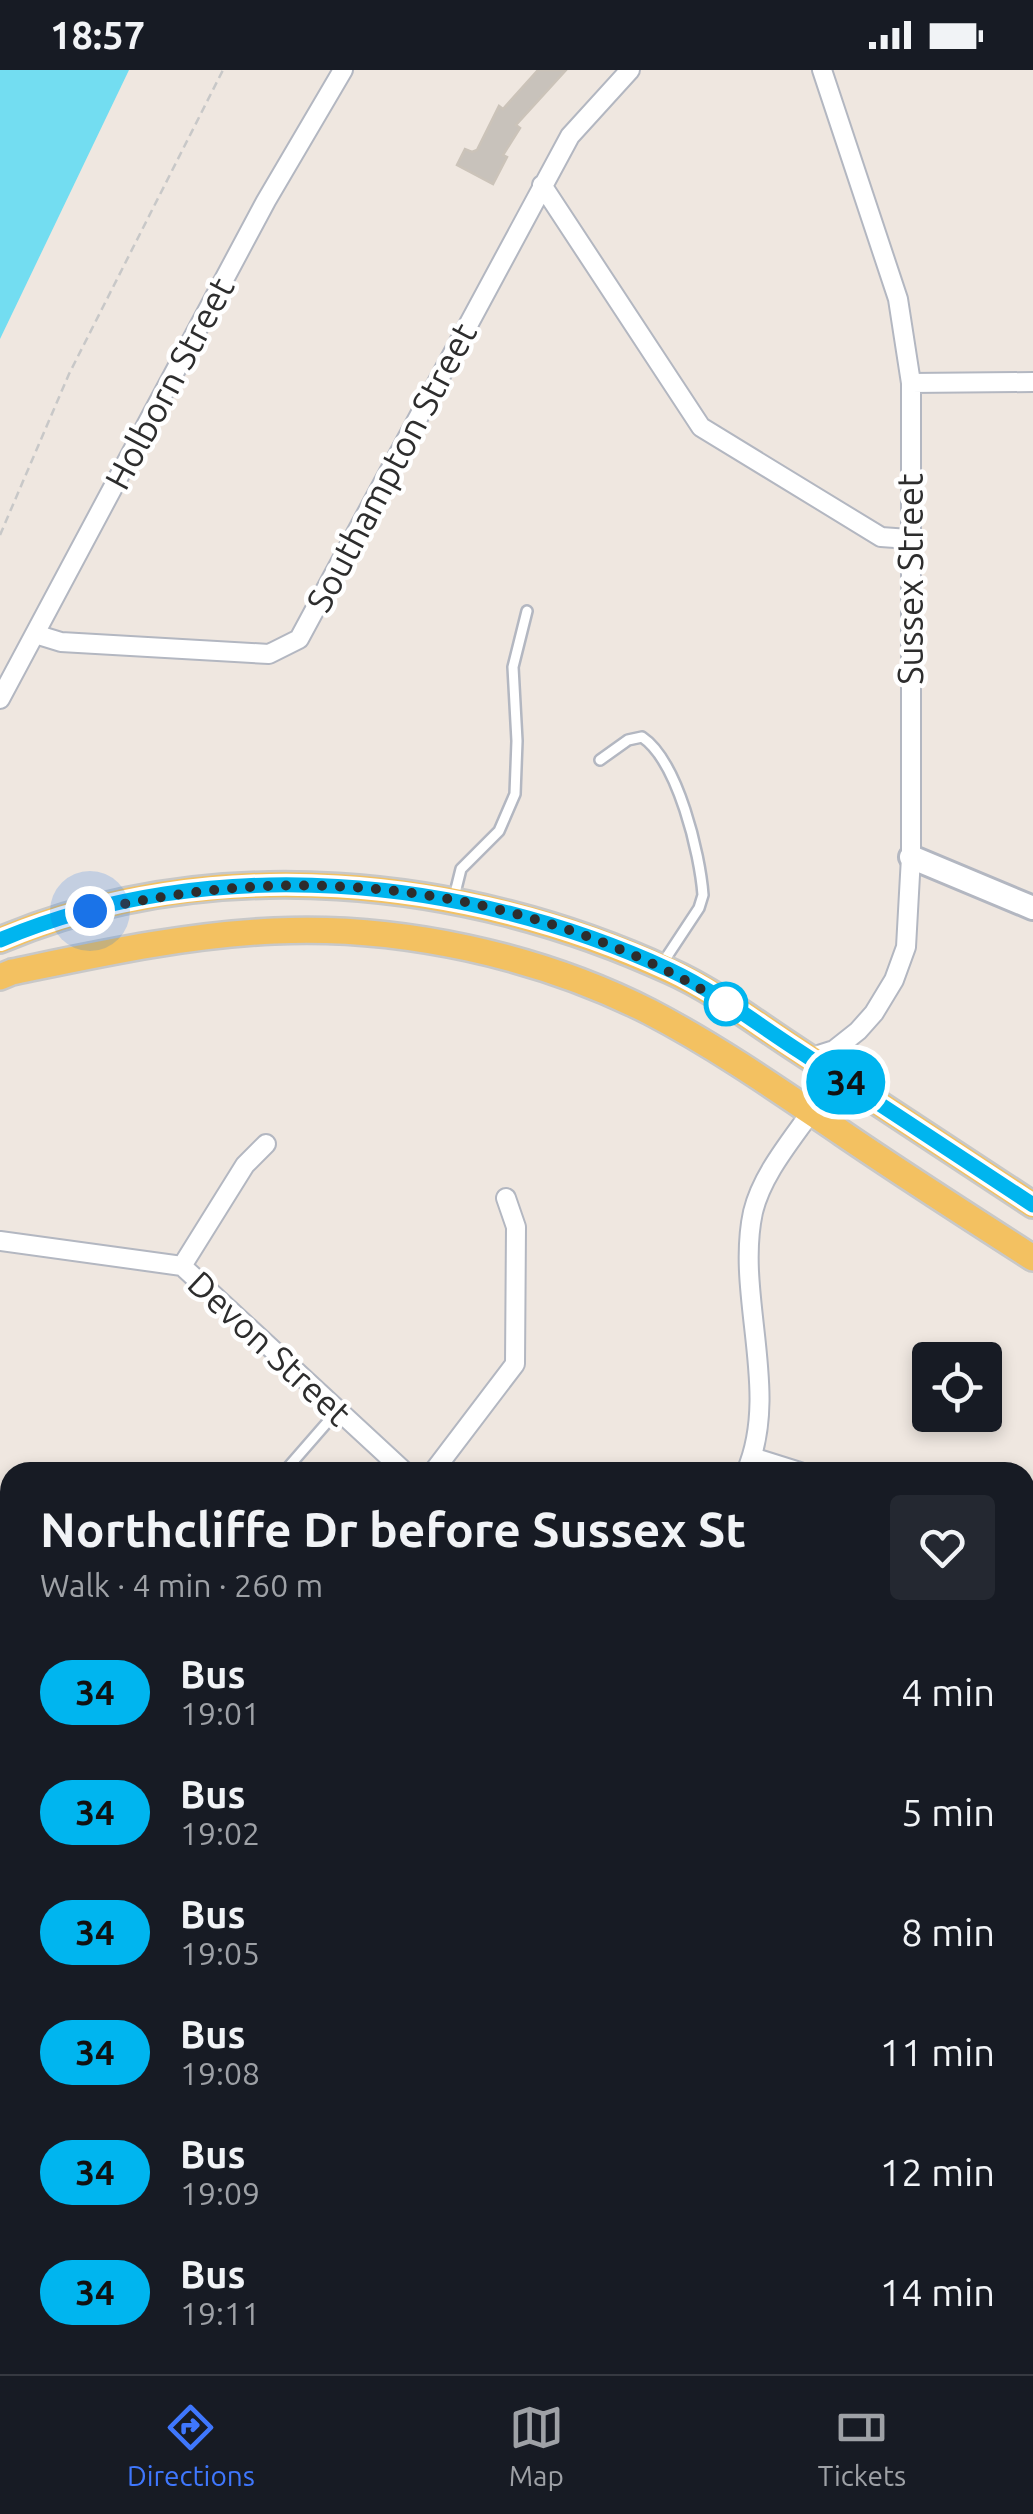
<!DOCTYPE html>
<html lang="en">
<head>
<meta charset="utf-8">
<style>
	body { margin:0; font-family:Ubuntu,sans-serif; background:#242831; color:#f1f3f6; height:100vh; display:flex; flex-direction:column; font-size:38px; white-space:nowrap }
	* { box-sizing:border-box; margin:0 }
	p { font-size:32px; color:#9ea1a6 }
	.icon { flex:none; width:55px; height:55px; fill:none; stroke:currentColor; stroke-width:2; stroke-linecap:round; stroke-linejoin:round }
	.map { position:relative; flex:1; overflow:hidden }
	.drawer { position:absolute; left:0px; top:1392px; width:1035px; height:912px; display:flex; flex-direction:column; background:#171b24; border-radius:30px 30px 0 0; box-shadow:0 5px 15px #0003 }
	.drawer>* { flex:none }
	.badge { padding:0 20px; border-radius:32px; font-size:35px; line-height:65px }
	.buttons { position:absolute; left:912px; top:1272px; display:grid; gap:20px }
	.buttons a { display:grid; place-items:center; width:90px; height:90px; border-radius:10px; background:#171b24; box-shadow:0 5px 15px #0003; font-size:50px }
	.you { position:absolute; width:50px; height:50px; margin:-25px; border:8px solid #fff; border-radius:50%; background:#1a73e8; box-shadow:0 0 0 15px #1a73e833 }
	.map>.badge { position:absolute; translate:-50% -50%; box-shadow:0 0 0 5px #fff }
	.round { display:grid; place-items:center; flex:none; width:105px; height:105px; border-radius:10px; background:#242831 }
	.head { display:flex; align-items:center; justify-content:space-between; height:170px; padding:0 40px }
	h1 { font-size:48px; font-weight:700; line-height:75px }
	ul { padding:0; list-style:none }
	li { display:flex; align-items:center; gap:30px; height:120px; padding:0 40px }
	li div { flex:1 }
	li b { display:block; font-size:38px }
	li em { font-style:normal }
	li .badge { min-width:110px; font-weight:700; text-align:center }
	.status { display:flex; justify-content:space-between; align-items:center; height:70px; padding:0 50px; background:#171b24; direction:ltr }
	.status svg { height:28px; fill:currentColor }
	.dock { display:flex; justify-content:space-around; align-items:center; height:140px; border-top:2px solid #363941; background:#171b24; font-size:28px; color:#9ea1a6 }
	.dock a { display:grid; justify-items:center; gap:5px }
	.dock .selected { color:#3f77fd }
	.map>svg:first-child { display:block }
	.water { fill:#73ddf1 }
	.building { fill:#c8c2bb; stroke:#cbc3b9; stroke-width:2.5 }
	.lines { fill:none; stroke-linecap:round; stroke-linejoin:round }
	.lane-casing { stroke:#b3b7c1; stroke-width:14 }
	.street-casing { stroke:#b3b7c1; stroke-width:22 }
	.secondary-casing { stroke:#b3b7c1; stroke-width:28 }
	.primary-casing { stroke:#c8c8c8; stroke-width:30 }
	.path { stroke:#c8c8c8; stroke-width:2.5; stroke-dasharray:8 5; stroke-linecap:butt }
	.lane { stroke:#fff; stroke-width:9 }
	.street { stroke:#fff; stroke-width:18 }
	.secondary { stroke:#fff; stroke-width:22 }
	.primary { stroke:#f3c161; stroke-width:25 }
	.line-casing { stroke:#fff; stroke-width:22 }
	.line { stroke:#00b5ef; stroke-width:15 }
	.walk { stroke:#2d2d2d; stroke-width:10; stroke-dasharray:0 18 }
	.stop-dot { fill:#fff; stroke:#00b5ef; stroke-width:5 }
	.labels { text-anchor:middle; dominant-baseline:central; stroke-width:9; stroke-linejoin:round; paint-order:stroke }
	.street-label { font-size:35px; fill:#2d2d2d; stroke:#fff }
</style>
</head>
<body>
<div class="status"><b>18:57</b><svg viewBox="0 0 49 12"><path d="M0 12V9h3v3zM5 12V6h3v6zM10 12V3h3v9zM15 12V0h3v12zM26 1h20v11H26zM47 4h2v5h-2z"/></svg></div>
<div class="map">
<svg width="1033" height="2304" viewBox="0 0 1033 2304">
	<rect width="100%" height="100%" fill="#efe7e0"/>
	<!-- water -->
	<path class="water" d="M0,0H129L0,269Z"/>
	<!-- building -->
	<path class="building" d="M538,0H566L516,55L520,58L503,85L507,87L493,114L457,95L465,79L472,82L477,80L499,36L503,39Z"/>
	<g class="lines">
		<defs>
			<path id="lane" d="M600,690L628,670L642,667C678,691 700,784 703,825L699,838L662,894
				M453,831L461,799L499,761L515,724L517,671L513,597L527,541
				M284,1402L338,1340"/>
			<path id="street" d="M542,115L701,357L881,467L909,469
				M911,313L1033,312
				M35,564L61,572L269,584L299,569L570,66L630,0
				M0,629L266,131L343,0
				M809,988L834,980L858,961L874,943L894,910L906,877L911,787V313L898,229L822,0
				M0,1171L182,1196L405,1402
				M182,1196L245,1095L266,1074
				M752,1387L800,1402
				M433,1402L515,1294L516,1157L506,1128
				M746,1402C781,1321 735,1225 753,1142C762,1105 790,1072 811,1042
				M1025,1495L1033,1499
				M0,1736L10,1724
				M1025,1769L1033,1758
				M1025,2177L1033,2168
				M0,2252L10,2240
				M347,2304L348,2295
				M930,2304L934,2295"/>
			<path id="secondary" d="M911,787L1033,838
				M0,1466L10,1475
				M0,2000L10,2009
				M629,2295L647,2304"/>
			<path id="primary" d="M0,870C212,781 465,806 670,901C715,921 757,954 799,981C877,1032 955,1083 1033,1135
				M0,907L12,902C99,884 185,865 274,861C399,855 538,885 650,942C717,977 780,1021 842,1063C905,1106 969,1147 1033,1188"/>
		</defs>
		<!-- lane casing -->
		<use href="#lane" class="lane-casing"/>
		<!-- street casing -->
		<use href="#street" class="street-casing"/>
		<!-- secondary casing -->
		<use href="#secondary" class="secondary-casing"/>
		<!-- primary casing -->
		<use href="#primary" class="primary-casing"/>
		<!-- path -->
		<path class="path" d="M0,465L69,304L223,0
			M0,1900L10,1889
			M0,1938L10,1927"/>
		<!-- lane -->
		<use href="#lane" class="lane"/>
		<!-- street -->
		<use href="#street" class="street"/>
		<!-- secondary -->
		<use href="#secondary" class="secondary"/>
		<!-- primary -->
		<use href="#primary" class="primary"/>
	</g>
	<g class="lines">
		<defs>
			<path id="line" d="M0,870C211,781 466,806 670,900C715,921 757,954 799,981C877,1032 955,1083 1033,1135"/>
		</defs>
		<!-- line casing -->
		<use href="#line" class="line-casing"/>
		<!-- line -->
		<use href="#line" class="line"/>
		<!-- walk -->
		<path class="walk" d="M90,841C149,828 209,818 270,816C426,810 594,851 726,934"/>
	</g>
	<!-- markers -->
	<circle class="stop-dot" cx="726" cy="934" r="20"/>
	<g class="labels">
		<!-- street labels -->
		<g class="street-label">
			<text transform="translate(169 313) rotate(-62)">Holborn Street</text>
			<text transform="translate(391 397) rotate(-62)">Southampton Street</text>
			<text transform="translate(910 509) rotate(-90)">Sussex Street</text>
			<text transform="translate(270 1278) rotate(43)">Devon Street</text>
		</g>
	</g>
</svg>
<div class="buttons">
<a><svg class="icon" aria-label="locate" viewBox="0 0 24 24"><circle cx="12" cy="12" r="6"/><path d="M12 2v4M12 18v4M2 12h4M18 12h4"/></svg></a>
</div>
<div class="you" style="left:90px;top:841px"></div>
<b class="badge" style="left:846px;top:1012px;background:#00b5ef;color:#111">34</b>
<section class="drawer">
<div class="head"><div><h1>Northcliffe Dr before Sussex St</h1><p>Walk · 4 min · 260 m</p></div><a class="round"><svg class="icon" aria-label="heart" viewBox="0 0 24 24"><path d="M12 20l-8-8c-3-5 5-10 8-4 3-6 11-1 8 4z"/></svg></a></div>
<ul>
<li><span class="badge" style="background:#00b5ef;color:#111">34</span><div><b>Bus</b><p>19:01</p></div><em>4 min</em></li>
<li><span class="badge" style="background:#00b5ef;color:#111">34</span><div><b>Bus</b><p>19:02</p></div><em>5 min</em></li>
<li><span class="badge" style="background:#00b5ef;color:#111">34</span><div><b>Bus</b><p>19:05</p></div><em>8 min</em></li>
<li><span class="badge" style="background:#00b5ef;color:#111">34</span><div><b>Bus</b><p>19:08</p></div><em>11 min</em></li>
<li><span class="badge" style="background:#00b5ef;color:#111">34</span><div><b>Bus</b><p>19:09</p></div><em>12 min</em></li>
<li><span class="badge" style="background:#00b5ef;color:#111">34</span><div><b>Bus</b><p>19:11</p></div><em>14 min</em></li>
</ul>
</section>
</div>
<nav class="dock">
<a class="selected"><svg class="icon" aria-label="directions" viewBox="0 0 24 24"><path d="M12 3l9 9-9 9-9-9zM9 14v-3h6M13 9l2 2-2 2"/></svg>Directions</a>
<a><svg class="icon" aria-label="map" viewBox="0 0 24 24"><path d="M3 6l6-2 6 2 6-2v14l-6 2-6-2-6 2zM9 4v14M15 6v14"/></svg>Map</a>
<a><svg class="icon" aria-label="tickets" viewBox="0 0 24 24"><path d="M3 7h18v10H3zM15 7v10"/></svg>Tickets</a>
</nav>
</body>
</html>
